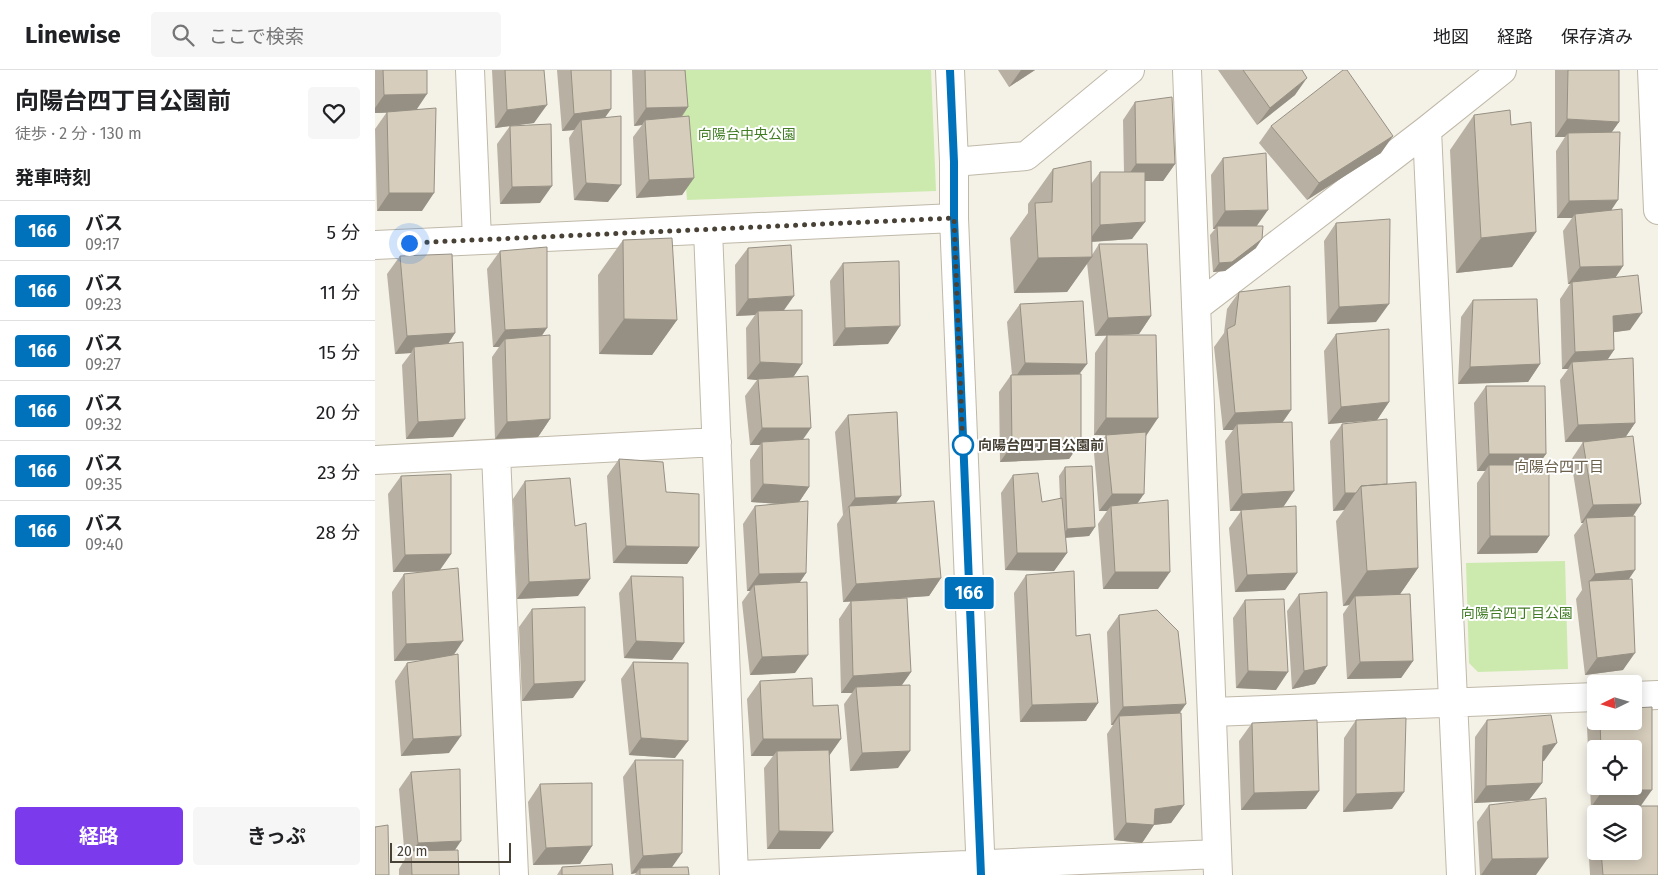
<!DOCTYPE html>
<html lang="ja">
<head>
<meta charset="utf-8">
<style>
	body { margin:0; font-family:"Fira Sans","Noto Sans JP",sans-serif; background:#f6f6f6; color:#202124; height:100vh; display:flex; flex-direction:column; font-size:19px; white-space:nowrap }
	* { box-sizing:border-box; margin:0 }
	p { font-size:16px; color:#757577 }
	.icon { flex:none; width:28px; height:28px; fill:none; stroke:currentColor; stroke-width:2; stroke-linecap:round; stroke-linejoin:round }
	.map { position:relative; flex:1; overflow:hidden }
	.details { display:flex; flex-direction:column; background:#fff; width:375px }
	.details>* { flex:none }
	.badge { padding:0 10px; border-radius:4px; font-size:18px; line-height:32px }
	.needle { width:32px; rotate:265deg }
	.fabs { position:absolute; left:1212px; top:605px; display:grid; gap:10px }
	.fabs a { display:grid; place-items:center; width:55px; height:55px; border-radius:5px; background:#fff; box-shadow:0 2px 12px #0003; font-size:25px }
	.scale { position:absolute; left:15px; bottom:12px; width:121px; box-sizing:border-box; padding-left:5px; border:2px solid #484135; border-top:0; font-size:14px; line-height:18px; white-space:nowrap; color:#484135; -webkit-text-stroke:4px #fff; paint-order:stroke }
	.you { position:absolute; width:25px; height:25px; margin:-12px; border:4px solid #fff; border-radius:50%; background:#1a73e8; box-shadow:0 0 0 8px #1a73e833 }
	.map>.badge { position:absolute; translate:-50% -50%; box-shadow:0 0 0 2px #fff }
	h2 { padding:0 15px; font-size:19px; line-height:45px }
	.round { display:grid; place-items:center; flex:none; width:52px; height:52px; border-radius:5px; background:#f6f6f6 }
	.headline { display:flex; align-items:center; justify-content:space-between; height:85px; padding:0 15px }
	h1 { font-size:24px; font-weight:700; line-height:38px }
	.cta { display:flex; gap:10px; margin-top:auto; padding:10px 15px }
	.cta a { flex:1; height:58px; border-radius:5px; background:#7c3aed; color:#fff; font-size:20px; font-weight:700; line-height:58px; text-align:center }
	.cta a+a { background:#f6f6f6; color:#202124 }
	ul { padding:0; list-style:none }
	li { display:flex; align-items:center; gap:15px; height:60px; padding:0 15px; border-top:1px solid #e0e0e0 }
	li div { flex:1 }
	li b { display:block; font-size:19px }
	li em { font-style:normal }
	li .badge { min-width:55px; font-weight:700; text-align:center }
	header { display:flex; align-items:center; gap:30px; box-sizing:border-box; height:70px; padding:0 25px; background:#fff; border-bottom:1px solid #e0e0e0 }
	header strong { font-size:24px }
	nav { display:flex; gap:28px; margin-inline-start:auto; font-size:18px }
	.search { width:350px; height:45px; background:#f6f6f6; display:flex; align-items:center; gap:12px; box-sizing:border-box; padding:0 18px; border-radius:5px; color:#757577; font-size:19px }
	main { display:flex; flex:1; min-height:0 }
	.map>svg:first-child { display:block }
	.park { fill:#cceaae }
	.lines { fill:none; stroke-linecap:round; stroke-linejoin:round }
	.minor-casing { stroke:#c0b9a9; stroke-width:30 }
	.minor { stroke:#fff; stroke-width:28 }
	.wall { fill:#b8b0a2; fill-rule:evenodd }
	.shaded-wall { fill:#969084 }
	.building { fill:#d6cdbc; stroke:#969084 }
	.line-casing { stroke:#fff; stroke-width:11 }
	.line { stroke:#0072bc; stroke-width:8 }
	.walk { stroke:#484135; stroke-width:5; stroke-dasharray:0 9 }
	.stop-dot { fill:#fff; stroke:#0072bc; stroke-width:2.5 }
	.labels { text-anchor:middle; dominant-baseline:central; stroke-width:4; stroke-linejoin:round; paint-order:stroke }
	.park-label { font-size:14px; fill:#427d25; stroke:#fff }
	.stop-label { font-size:14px; font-weight:bold; fill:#484135; stroke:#fff; text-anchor:start }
	.neighbourhood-label { font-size:15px; fill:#6b604c; stroke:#fff }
</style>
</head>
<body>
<header>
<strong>Linewise</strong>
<div class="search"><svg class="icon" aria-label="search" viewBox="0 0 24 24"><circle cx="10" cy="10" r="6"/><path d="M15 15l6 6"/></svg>ここで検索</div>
<nav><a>地図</a><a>経路</a><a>保存済み</a></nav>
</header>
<main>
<section class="details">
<div class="headline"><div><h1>向陽台四丁目公園前</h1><p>徒歩 · 2 分 · 130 m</p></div><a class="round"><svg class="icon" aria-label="heart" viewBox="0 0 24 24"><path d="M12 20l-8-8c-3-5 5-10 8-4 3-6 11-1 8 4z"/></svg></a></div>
<h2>発車時刻</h2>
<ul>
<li><span class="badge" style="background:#0072bc;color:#fff">166</span><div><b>バス</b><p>09:17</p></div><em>5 分</em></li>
<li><span class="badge" style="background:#0072bc;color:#fff">166</span><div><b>バス</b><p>09:23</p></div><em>11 分</em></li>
<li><span class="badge" style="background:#0072bc;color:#fff">166</span><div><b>バス</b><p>09:27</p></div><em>15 分</em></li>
<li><span class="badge" style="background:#0072bc;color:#fff">166</span><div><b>バス</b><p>09:32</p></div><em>20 分</em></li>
<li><span class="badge" style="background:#0072bc;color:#fff">166</span><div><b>バス</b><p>09:35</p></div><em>23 分</em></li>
<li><span class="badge" style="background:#0072bc;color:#fff">166</span><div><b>バス</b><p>09:40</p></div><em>28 分</em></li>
</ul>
<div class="cta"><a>経路</a><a>きっぷ</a></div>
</section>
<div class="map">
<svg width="1283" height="805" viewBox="0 0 1283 805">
	<rect width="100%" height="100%" fill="#f4f1e7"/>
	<!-- park -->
	<path class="park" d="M302,0H556L561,121L312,130Z
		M1190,491L1193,599L1103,602L1094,593L1091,493Z"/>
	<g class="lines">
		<defs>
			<path id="minor" d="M95,0L102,170
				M575,0L579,92V148L606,805
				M812,0L843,805
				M1277,0L1283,140
				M1052,60L1086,805
				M579,92L651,86L755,0
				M333,160L359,805
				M0,175L579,148
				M821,237L1052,60L1127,0
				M121,384L139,805
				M0,390L342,372
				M1259,626L1283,625
				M837,642L1221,627
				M364,805L842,784"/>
		</defs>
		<!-- minor casing -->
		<use href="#minor" class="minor-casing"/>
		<!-- minor -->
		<use href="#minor" class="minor"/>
	</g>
	<!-- wall -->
	<path class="wall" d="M0,0H52L41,40L47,141H2L0,59L12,42L0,43Z
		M117,0H169L159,53L120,58Z
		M182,0H236V39L230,47L233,132L199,130L194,68L199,60L187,61Z
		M257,0H310L313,37L307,47L319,108L307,125L261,128L258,67L267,55L259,56Z
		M623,0H660L634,17Z
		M843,0H927L920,25L882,55Z
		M1180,0H1244V52L1236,62L1237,140L1248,196L1240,208L1255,260L1239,262V280L1232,290L1260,353L1250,367L1258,446L1248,600L1210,605L1201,529L1207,520L1199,465L1208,453H1206L1196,390L1208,372H1211H1190L1185,310L1193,299H1187L1185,229L1195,214H1193L1188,161L1197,148H1182L1181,81L1190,67H1180Z
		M760,32L800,94L788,111H770L757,169L717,172V185L724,174L776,246L764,264L720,266L712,193L692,222L639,223L635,168L653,143V134L678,99L716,114L725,102H749L748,50Z
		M1099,45L1161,162L1137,197L1081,203L1075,80Z
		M135,56L165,133L125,134L122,74Z
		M896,56L1006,83L932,130L884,73Z
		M848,88L881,156V178L850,201L838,202L835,165L840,159H838L836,105Z
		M961,153L1001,252L952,254L949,171Z
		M248,170L302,250L277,285L224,284L223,205Z
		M373,178L409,240L427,294L418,307L428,370L434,417L424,432L431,503L424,513L420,603L375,605L367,532L375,521H372L368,454L380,436L405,434L376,432L375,390L385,375H375L370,326L382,310L372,309L371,258L380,245L361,246L360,195Z
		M125,181L166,266L175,349L163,367L120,369L117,287L124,277H118L112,199Z
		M25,186L80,263L73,274L78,367L31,369L27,295L36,283L20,284L12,204Z
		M468,193L513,274L458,276L455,211Z
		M864,222L916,340L908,352V437L922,503L910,520L860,522L854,458L866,441H855L850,371L858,360H848L839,277L849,263L852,239Z
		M1098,230L1165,294L1153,312L1083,314L1086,247Z
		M645,234L704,304L706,372L694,389L625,392L624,322L636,305H637L632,252Z
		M961,264L1014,332L1002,350L953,354L949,281Z
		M732,265L770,366L762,434L783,519H728L723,454L732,441H724L719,383L731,365H719L720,283Z
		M1111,316L1171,384L1163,395L1174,466L1162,483L1102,484V413L1110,401H1102L1099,333Z
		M473,345L526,426L521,433L566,508L554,526L468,532L462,454L468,445L460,362Z
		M967,354L1012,414L1043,498L1025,524L1038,591L1026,608L972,609L968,544L974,535L968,536L961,451L969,440L958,441L955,371Z
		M244,389L291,422L324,477L312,494L238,493L232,406Z
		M690,397L720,457L714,466L690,468L692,483L679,501L630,500L626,423L638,405L667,432L685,429L684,406Z
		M26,406L76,484L65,500L78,585L74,683L26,686L20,611L32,593L51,590L19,591L17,522L29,504L50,502H18L13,424Z
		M150,411L203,526L142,529L138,429Z
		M651,505L701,566L723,633L711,651L645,652L639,523Z
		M256,506L309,573L297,590L249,588L244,523Z
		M924,524L952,596L940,614L917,619L912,541Z
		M870,530L901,620L861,618L858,548Z
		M476,531L536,602L527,615L523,698L475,701L469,634L477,623H466L464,549Z
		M157,539L198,628L147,631L144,557Z
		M744,545L804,643L809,735L796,753L779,755L767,773L739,770L732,664L738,655H736L732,562Z
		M258,592L300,688L254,685L246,609Z
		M385,611L438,636L454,686L445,779H392L389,698L398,686H376L372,629Z
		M1221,643V651H1259L1266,736L1283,805H1215L1212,754L1224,737H1216L1212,657ZM1221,679H1259V716H1221ZM1221,744H1259V781H1221Z
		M981,650L1017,739L968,742L969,668Z
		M1112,650L1169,691H1167V713L1154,730L1099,733L1100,667Z
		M877,653L944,721L931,739L866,740L864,671Z
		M260,690L297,797L314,805H260L261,803L256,804L248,707Z
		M36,702L79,780L84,805H24V799L30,789L24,719Z
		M165,714L217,776L205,794L158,795L153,732Z
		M1114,735L1161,805H1105L1102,752Z
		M187,797L238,805H182Z"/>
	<!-- shaded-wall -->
	<path class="shaded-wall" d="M646,0H660L634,17Z
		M932,8L920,25L882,55L895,38Z
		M52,24L40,42L0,43V38L9,25Z
		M172,35L159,53L120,58L132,40Z
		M313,37L301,54L270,50L267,55L259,56L271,38Z
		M236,39L224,56L206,50L199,60L187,61L199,44Z
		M1192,49L1244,52L1232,69L1193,63L1190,67H1180Z
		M1018,66L1006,83L932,130L944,113Z
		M761,94H800L788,111H749Z
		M319,108L307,125L261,128L274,110Z
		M211,113L246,115L233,132L199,130Z
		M177,116L165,133L125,134L137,117Z
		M14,123H59L47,141H2Z
		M1243,130L1231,148L1200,144L1197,148H1182L1194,131Z
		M893,140L881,157L842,156L840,159H838L850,141Z
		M770,152L757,169L713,172L725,155Z
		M1161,162L1137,197L1081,203L1106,168Z
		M887,169L881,178L850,201L838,202L844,193Z
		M717,187L692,222L639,223L663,188Z
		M1248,196L1236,214L1197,212L1195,214H1193L1205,197Z
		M419,226L407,243L383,241L380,245L361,246L373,229Z
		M1014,234L1001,252L952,254L964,237Z
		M1267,243L1255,260L1226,264L1238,246Z
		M776,246L764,264L720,266L733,248Z
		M249,249L302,250L277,285L224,284Z
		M525,256L513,274L458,276L470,258Z
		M172,258L160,276L130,269L124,277H118L130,260Z
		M80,263L68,281L39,277L36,283L20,284L32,266Z
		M1239,280L1227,298L1197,292L1193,299H1187L1200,282Z
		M385,292L427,294L415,312L383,309L382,310L372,309Z
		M650,293L712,294L699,311H638Z
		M1165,294L1153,312L1083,314L1095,297Z
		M1014,332L1002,350L953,354L966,337Z
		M916,340L904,357L862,354L858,360H848L860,343Z
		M731,348H783L771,366L719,365Z
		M90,349L78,367L31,369L43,352Z
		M175,349L163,367L120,369L132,352Z
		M1260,353L1248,371L1190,372L1203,355Z
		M387,358H436L424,375L387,372L385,375H375Z
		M706,372L694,389L625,392L637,375Z
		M1114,384H1171L1159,401L1114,395L1110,401H1102Z
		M388,414L434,417L422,435L376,432Z
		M919,421L907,439L855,441L867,424Z
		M970,423H981L969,440L958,441Z
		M737,424H769L757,441L736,436L732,441H724Z
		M526,426L514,443L474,436L468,445L480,428Z
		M1266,434L1254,452L1211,448L1208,453H1206L1218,435Z
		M720,457L714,466L686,468L692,459Z
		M1115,466H1174L1162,483L1102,484Z
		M251,476L324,477L312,494L238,493Z
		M642,483H692L679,501L630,500Z
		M76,484L64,501L18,502L30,485Z
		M1043,498L1019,533L980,526L974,535L968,536L992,501Z
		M1260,500L1248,518L1214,512L1220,504Z
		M740,502H795L783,519H728Z
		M431,503L419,521L379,515L375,521H372L384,504Z
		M922,503L910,520L860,522L872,505Z
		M566,508L554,526L468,532L481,514Z
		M215,509L203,526L142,529L154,512Z
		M88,571L76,589L19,591L31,574Z
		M261,571L309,573L297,590L249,588Z
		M1260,583L1248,600L1210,605L1222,588Z
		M433,585L420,603L375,605L387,587Z
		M1038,591L1026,608L972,609L985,592Z
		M952,596L940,614L917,619L929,601Z
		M873,601L913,602L901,620L861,618Z
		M536,602L524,619L481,617L477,623H466L478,606Z
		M210,611L198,628L147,631L159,614Z
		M723,633L711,651L645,652L657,635Z
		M811,634L799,651L744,646L738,655H736L748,637Z
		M86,666L74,683L26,686L38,669Z
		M266,668L313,671L300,688L254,685Z
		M388,669H466L454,686L402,681L398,686H376Z
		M1182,673L1169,691L1155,694L1168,676Z
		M535,681L523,698L475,701L487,683Z
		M1167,713L1154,730L1099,733L1111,716Z
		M1228,720H1277L1265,737H1216Z
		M944,721L931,739L866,740L879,723Z
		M1029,722L1017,739L968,742L981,724Z
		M809,735L796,753L778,755H779L767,773L739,770L751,753L780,739Z
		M404,761L458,762L445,779H392Z
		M86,771L74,789L36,782L43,773Z
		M217,776L205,794L158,795L171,778Z
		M307,783L295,800L265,798L261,803L256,804L268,786Z
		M1173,788L1161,805H1106L1117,789Z"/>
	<!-- building -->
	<path class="building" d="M8,0H52V24L9,25Z
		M130,0H169L172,35L132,40Z
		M196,0H236V39L199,44Z
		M270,0H310L313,37L271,38Z
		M868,0H927L932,8L895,38Z
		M968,0H972L1018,66L944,113L896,56Z
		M1193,0H1244V52L1192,49Z
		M797,27L800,94H761L760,32Z
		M61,38L59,123H14L12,42Z
		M1135,40L1136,55L1156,52L1161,162L1106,168L1099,45Z
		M246,46V115L211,113L206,50Z
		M314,46L319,108L274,110L270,50Z
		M176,54L177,116L137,117L135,56Z
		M1245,62L1243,130L1194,131L1193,63Z
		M891,83L893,140L850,141L848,88Z
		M716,91L717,187L663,188L660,133L677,132L678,99Z
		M725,102H770V152L725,155Z
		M1247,139L1248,196L1205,197L1200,144Z
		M1015,149L1014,234L964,237L961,153Z
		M842,156H888L887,169L857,192L844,193Z
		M297,168L302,250L249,249L248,170Z
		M724,174H772L776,246L733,248Z
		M416,175L419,226L373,229V178Z
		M172,177V258L130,260L125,181Z
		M77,184L80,263L32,266L25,186Z
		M524,191L525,256L470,258L468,193Z
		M1263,205L1267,243L1238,246L1239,280L1200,282L1197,212Z
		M915,216L916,340L860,343L852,259L860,255L864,222Z
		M1162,229L1165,294L1095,297L1098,230Z
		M708,231L712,294L650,293L645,234Z
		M427,240V294L385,292L383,241Z
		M1014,259V332L966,337L961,264Z
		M175,265V349L132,352L130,269Z
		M732,265H781L783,348H731Z
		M88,272L90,349L43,352L39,277Z
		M1258,288L1260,353L1203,355L1197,292Z
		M706,304V372L637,375L636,305Z
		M433,306L436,358H387L383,309Z
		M1111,316H1170L1171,384H1114Z
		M522,342L526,426L480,428L473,345Z
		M1012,349V414L986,416L981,423H970L967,354Z
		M917,352L919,421L867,424L862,354Z
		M771,362L769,424H737L731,365Z
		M1258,366L1266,434L1218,435L1208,372Z
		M434,369V417L388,414L387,372Z
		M244,389L288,392L291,422L324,424V477L251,476Z
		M1114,395H1174V466H1115Z
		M717,396L720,457L692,459L690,397Z
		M663,403L667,432L687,428L692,483H642L638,405Z
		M76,404V484L30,485L26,406Z
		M195,408L200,456L211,453L215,509L154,512L150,411Z
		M1041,412L1043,498L992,501L986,416Z
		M793,430L795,502H740L736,436Z
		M433,431L431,503L384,504L380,436Z
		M559,431L566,508L481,514L474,436Z
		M921,436L922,503L872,505L866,440Z
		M1260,446V500L1220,504L1211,448Z
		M83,498L88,571L31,574L29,504Z
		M699,501L701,566L715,564L723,633L657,635L651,505Z
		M256,506L308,507L309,573L261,571Z
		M1257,509L1260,583L1222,588L1214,511Z
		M432,512L433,585L387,587L379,515Z
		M952,522V596L929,601L924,524Z
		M1035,524L1038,591L985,592L980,526Z
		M532,528L536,602L478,606L476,531Z
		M909,529L913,602L873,601L870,530Z
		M210,537V611L159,614L157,539Z
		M782,540L803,561L811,634L748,637L744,545Z
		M83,584L86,666L38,669L32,593Z
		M258,592L313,593V671L266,668Z
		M437,608L438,636L463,635L466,669H388L385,611Z
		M535,615V681L487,683L481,617Z
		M1277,637V720H1228V716H1259V679H1226L1225,651H1259V638Z
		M806,643L809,735L780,739L779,755L751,753L744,646Z
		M1176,645L1182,673L1168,676L1167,713L1111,716L1112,650Z
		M1031,648L1029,722L981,724V650Z
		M942,650L944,721L879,723L877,653Z
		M454,680L458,762L404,761L402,681Z
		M260,690H308L307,783L268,786Z
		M85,699L86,771L43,773L36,702Z
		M217,713V776L171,778L165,714Z
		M1171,728L1173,788L1117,789L1114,735Z
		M1224,736H1283V805H1228L1226,781H1259V744H1225Z
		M13,755L14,805H0V757Z
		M83,780L84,805H37L36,781Z
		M237,794L238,805H187V797Z
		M313,797L314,805H265V798Z"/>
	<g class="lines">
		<defs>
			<path id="line" d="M575,0L579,92V148L606,805"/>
		</defs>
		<!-- line casing -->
		<use href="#line" class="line-casing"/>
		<!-- line -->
		<use href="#line" class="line"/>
		<!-- walk -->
		<path class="walk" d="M34,173L579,148L588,383V375"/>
	</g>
	<!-- markers -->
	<circle class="stop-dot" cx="588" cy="375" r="10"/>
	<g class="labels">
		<!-- park labels -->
		<g class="park-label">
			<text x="372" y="64">向陽台中央公園</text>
			<text x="1142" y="543">向陽台四丁目公園</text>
		</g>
		<!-- stop labels -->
		<g class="stop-label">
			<text x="603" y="375">向陽台四丁目公園前</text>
		</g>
		<!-- neighbourhood labels -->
		<g class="neighbourhood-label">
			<text x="1184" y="397">向陽台四丁目</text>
		</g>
	</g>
</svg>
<div class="fabs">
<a><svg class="needle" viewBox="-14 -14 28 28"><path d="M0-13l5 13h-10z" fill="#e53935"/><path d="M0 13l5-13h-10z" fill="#757577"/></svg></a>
<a><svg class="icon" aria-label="locate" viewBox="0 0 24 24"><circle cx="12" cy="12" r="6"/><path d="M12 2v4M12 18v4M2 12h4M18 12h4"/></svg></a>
<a><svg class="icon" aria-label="layers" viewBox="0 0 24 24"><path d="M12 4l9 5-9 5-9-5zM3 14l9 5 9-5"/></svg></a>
</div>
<div class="scale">20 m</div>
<div class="you" style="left:34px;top:173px"></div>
<b class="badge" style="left:594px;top:523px;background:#0072bc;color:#fff">166</b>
</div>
</main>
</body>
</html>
